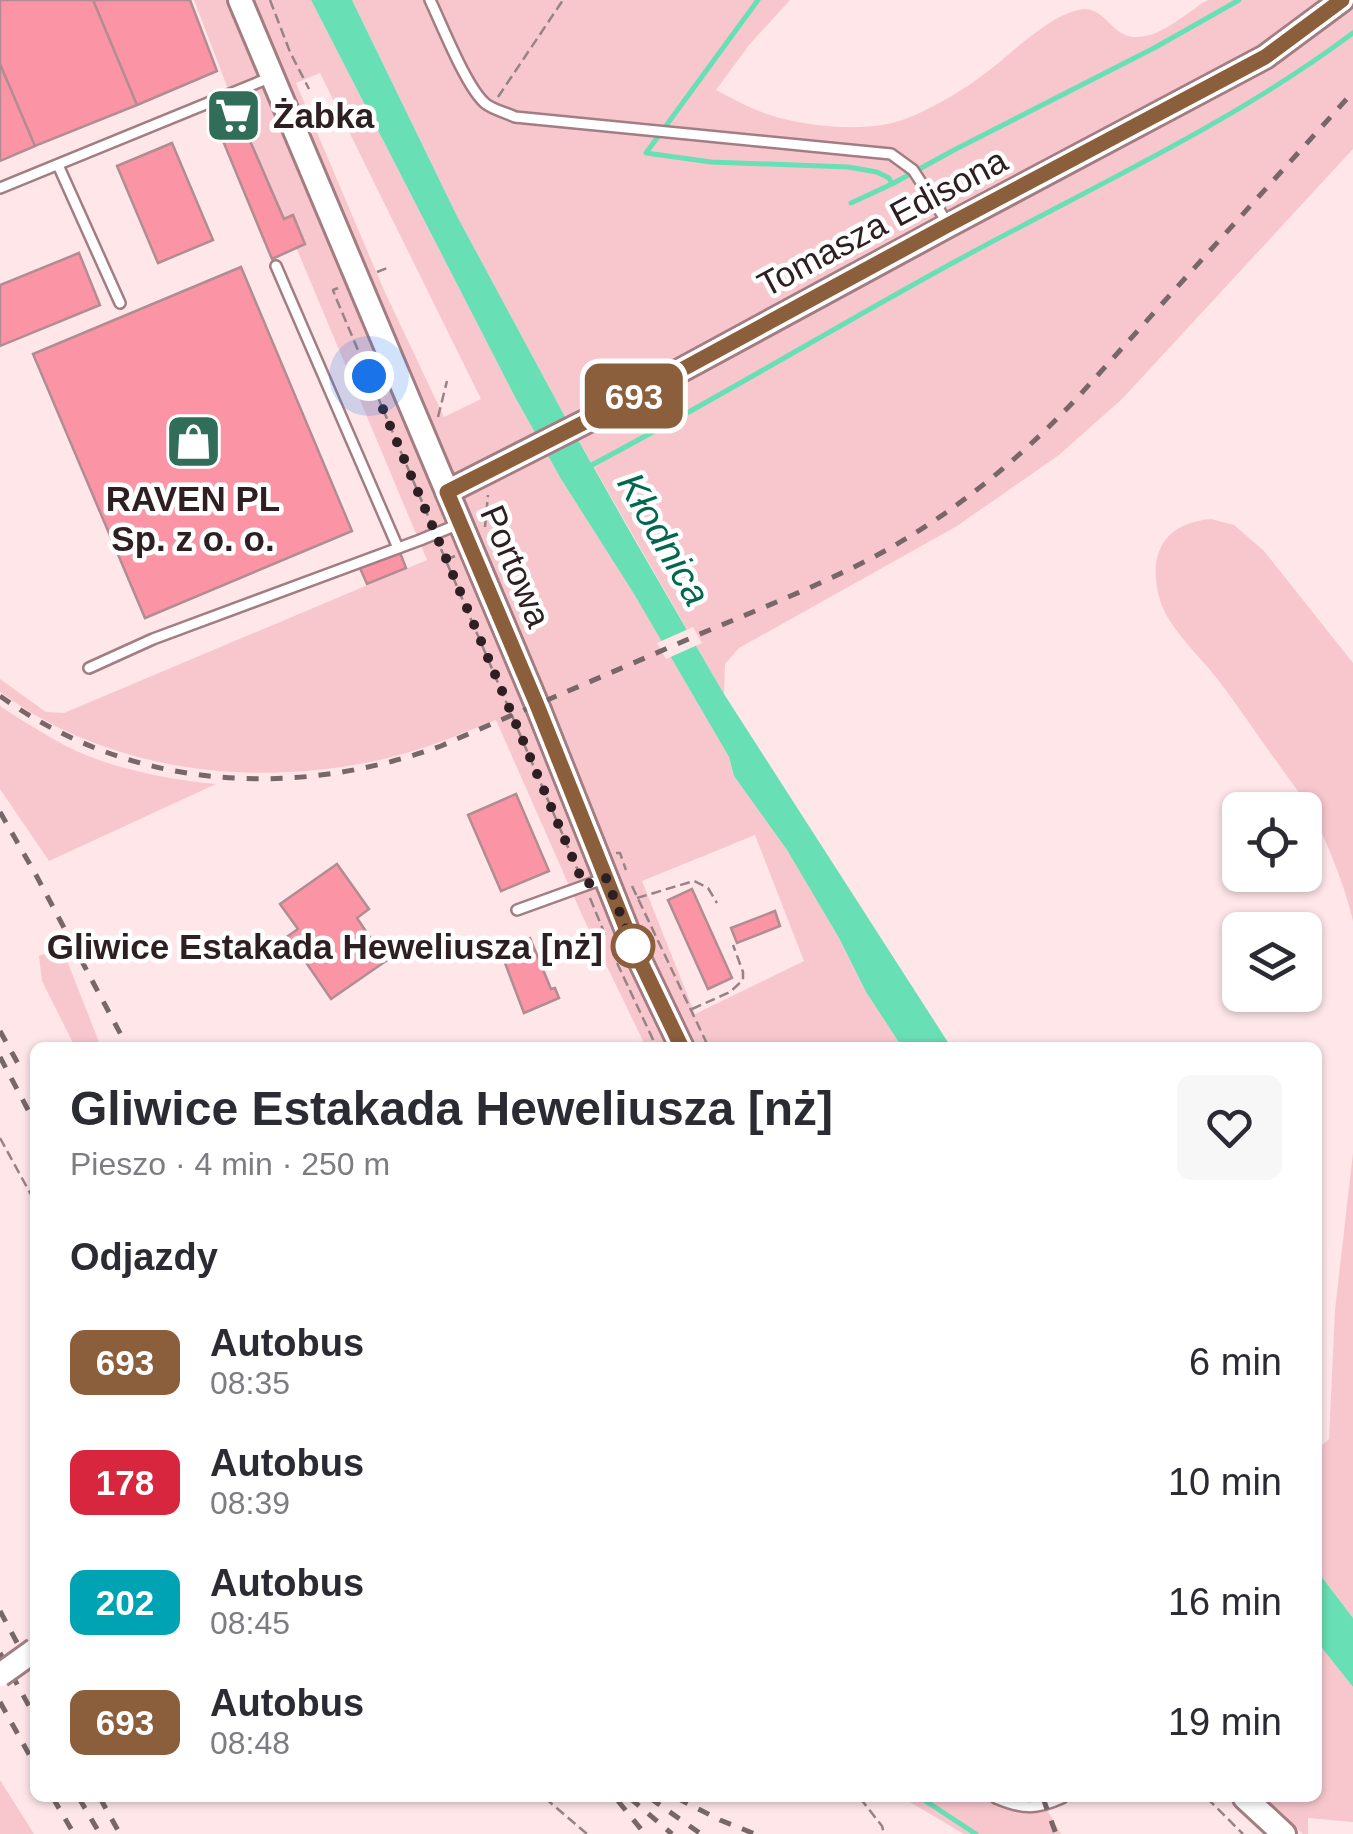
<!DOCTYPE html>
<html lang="pl">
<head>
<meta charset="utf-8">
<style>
	body { margin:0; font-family:Helvetica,sans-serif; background:#f7f7f7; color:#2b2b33; height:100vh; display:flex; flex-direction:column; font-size:38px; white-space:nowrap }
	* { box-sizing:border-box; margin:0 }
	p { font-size:32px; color:#7c7c81 }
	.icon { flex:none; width:55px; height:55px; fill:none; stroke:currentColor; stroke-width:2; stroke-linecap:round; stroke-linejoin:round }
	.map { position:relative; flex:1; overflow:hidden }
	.sheet { position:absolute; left:30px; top:1042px; width:1292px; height:760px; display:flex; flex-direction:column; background:#fff; border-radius:15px; box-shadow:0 2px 8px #0004 }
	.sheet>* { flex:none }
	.badge { padding:0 20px; border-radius:15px; font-size:35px; line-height:65px }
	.buttons { position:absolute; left:1222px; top:792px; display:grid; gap:20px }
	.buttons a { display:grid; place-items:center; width:100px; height:100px; border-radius:15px; background:#fff; box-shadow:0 2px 8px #0004; font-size:50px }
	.you { position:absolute; width:50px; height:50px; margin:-25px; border:8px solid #fff; border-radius:50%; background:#1a73e8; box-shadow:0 0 0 15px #1a73e833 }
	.map>.badge { position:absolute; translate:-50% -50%; box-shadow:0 0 0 5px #fff }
	h2 { padding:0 40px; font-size:38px; line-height:90px }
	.round { display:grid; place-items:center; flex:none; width:105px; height:105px; border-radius:15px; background:#f7f7f7 }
	.summary { display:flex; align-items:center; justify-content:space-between; height:170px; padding:0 40px }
	h1 { font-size:48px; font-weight:700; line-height:75px }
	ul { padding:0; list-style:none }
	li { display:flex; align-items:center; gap:30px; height:120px; padding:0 40px }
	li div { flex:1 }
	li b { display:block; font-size:38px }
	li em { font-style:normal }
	li .badge { min-width:110px; font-weight:700; text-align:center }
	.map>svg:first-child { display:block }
	.green { fill:#f8c7cd; fill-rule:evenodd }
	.water { fill:#69dfb6 }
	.pier { fill:#fee6e9 }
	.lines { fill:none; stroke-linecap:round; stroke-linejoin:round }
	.stream { stroke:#69dfb6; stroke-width:5 }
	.building { fill:#fb95a6; stroke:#b18d92; stroke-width:2.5 }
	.service-casing { stroke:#a27e83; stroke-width:14 }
	.tertiary-casing { stroke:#a27e83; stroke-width:28 }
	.path { stroke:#968386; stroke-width:2.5; stroke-dasharray:10 5; stroke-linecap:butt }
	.service { stroke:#fff; stroke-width:9 }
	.tertiary { stroke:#fff; stroke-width:22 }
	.rail { stroke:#786769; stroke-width:5; stroke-dasharray:12 12; stroke-linecap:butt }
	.tertiary-bridge-casing { stroke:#a27e83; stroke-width:28; stroke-linecap:butt }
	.tertiary-bridge { stroke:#fff; stroke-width:22 }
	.line-casing { stroke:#fff; stroke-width:22 }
	.line { stroke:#8b5e3c; stroke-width:15 }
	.walk { stroke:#2e2022; stroke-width:10; stroke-dasharray:0 18 }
	.stop-dot { fill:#fff; stroke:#8b5e3c; stroke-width:5 }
	.labels { text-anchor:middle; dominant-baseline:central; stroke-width:9; stroke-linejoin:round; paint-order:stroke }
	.poi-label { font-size:35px; font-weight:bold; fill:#2e2022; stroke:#fff; text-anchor:start }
	.street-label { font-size:35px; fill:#2e2022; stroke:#fff }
	.stop-label { font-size:35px; font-weight:bold; fill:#2e2022; stroke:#fff; text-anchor:end }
	.water-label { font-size:38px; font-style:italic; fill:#01674d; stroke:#fff }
</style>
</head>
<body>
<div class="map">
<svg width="1353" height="1834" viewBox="0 0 1353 1834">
	<rect width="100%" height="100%" fill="#fee6e9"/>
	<!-- green -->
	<path class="green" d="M194,0H311L515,397L561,479L634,594L729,757L734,776L787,850L839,938L866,992L902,1047H646L582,915L496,720C461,734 425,749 388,758C256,789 111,773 0,692V679L46,712L64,713L427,560L296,247L293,216L284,219L244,127L252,124L242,100L233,102ZM320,73L481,399L444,417L383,288L296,83ZM755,835L804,961L695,1014L642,881Z
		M352,0H790L749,45L716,90C732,98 747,107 764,113C800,126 863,133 899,121C928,112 967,88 991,69C1015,50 1048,17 1078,10C1104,3 1111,38 1136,37C1159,37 1177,20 1196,8C1197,6 1207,0 1209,0C1220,0 1235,0 1247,0C1282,0 1318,0 1353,0V149L1122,399L1059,455L957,526L739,648L725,664L724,694L563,413L457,216Z
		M1211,519L1234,525L1264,551L1353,663V921C1345,886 1326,838 1308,806C1299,791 1287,777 1277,762C1257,735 1239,707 1219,681C1201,657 1168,628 1160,600C1147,555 1163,523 1211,519Z
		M0,706C21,720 44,734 66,746C108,768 170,780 216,784L49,861L0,789Z
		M62,948L101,1047H75L42,981L39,956Z
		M1353,1153V1618L1318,1572V1449L1329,1439L1335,1310Z
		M1318,1643L1353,1687V1822L1308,1818V1834H1303L1265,1798H1318Z
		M0,1780L34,1834H0Z
		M903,1798H1027L1031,1807L1045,1806L1061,1834H964Z"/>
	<!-- water -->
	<path class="water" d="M311,0H352L457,216L563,413L629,530L724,694L951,1047H902L866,992L839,938L787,850L734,776L729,757L634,594L561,479L515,397Z
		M1318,1572L1353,1618V1687L1318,1643Z"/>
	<!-- pier -->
	<path class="pier" d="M693,627L702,643L666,659L657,643Z"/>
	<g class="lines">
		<!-- stream -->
		<path class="stream" d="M758,0L646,153L711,162L848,167L877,172L889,178L892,184L851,203
			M892,184L954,150L1156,47L1239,0
			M586,468C712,402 833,328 958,260C1090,188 1233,123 1353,33
			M921,1798L976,1834"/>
	</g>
	<!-- building -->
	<path class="building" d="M0,0H93L137,105L35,146L0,64Z
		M93,0H190L217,71L137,105Z
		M0,64L35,146L0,161Z
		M242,99L253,124L244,127L284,219L293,215L305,244L272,259L211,112Z
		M172,143L213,240L158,263L117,166Z
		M79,253L100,305L0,346V285Z
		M241,267L352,531L145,618L33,354Z
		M399,550L406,568L367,584L359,566Z
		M516,794L549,871L501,891L468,815Z
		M337,864L369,909L357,918L386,961L331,999L288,936L298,929L280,904Z
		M692,889L732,978L708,989L668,900Z
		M775,911L780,926L737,943L731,928Z
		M530,938L551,989L555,988L559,998L524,1013L500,950Z"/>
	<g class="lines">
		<defs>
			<path id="service" d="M430,0C442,25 467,89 486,104C494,110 507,113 515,117L891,154L913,170L947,222
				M58,165L120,303
				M0,188L269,78
				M276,266L398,548
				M89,668L153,639L420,540L459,524
				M517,910L603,879
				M996,1798C1022,1809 1036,1810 1062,1798"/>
			<path id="tertiary" d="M240,0L537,705L634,948L682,1048
				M447,492L589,420L949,225L1265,57L1342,0
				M1245,1798L1284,1834"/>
		</defs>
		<!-- service casing -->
		<use href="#service" class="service-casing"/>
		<!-- tertiary casing -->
		<use href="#tertiary" class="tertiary-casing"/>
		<!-- path -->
		<path class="path" d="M270,0L290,52L309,89
			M498,97L563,0
			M377,272L390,267
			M338,288L333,290L336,298L431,523
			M438,417L447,381
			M485,527L488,495
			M441,549L579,873
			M446,560L455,556
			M616,853H620L626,870
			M632,886L709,1048
			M590,898L606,937
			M637,898L694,881L708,888L717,903
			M617,963L657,1048
			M692,1009L730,992L743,980V972L733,945
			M0,1138L35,1202
			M545,1798L587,1834
			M860,1798L882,1826L884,1834
			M1207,1798L1243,1834"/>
		<!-- service -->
		<use href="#service" class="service"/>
		<!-- tertiary -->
		<use href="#tertiary" class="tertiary"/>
		<!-- rail -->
		<path class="rail" d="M0,696C131,790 292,800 441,746C525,709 609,674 693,637C752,612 811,589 868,560C947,519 1017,462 1078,397L1353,92
			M0,812L36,875L128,1048
			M0,1031L21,1069
			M0,1057L35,1123
			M0,1611L35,1676
			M0,1653L35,1717
			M0,1702L35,1765
			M53,1798L74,1834
			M79,1798L100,1834
			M100,1798L120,1834
			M630,1798L672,1834
			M650,1798L701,1834
			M677,1798L720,1820L755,1834
			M1043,1798L1056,1834
			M618,1801L645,1834"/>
		<defs>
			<path id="tertiary-bridge" d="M0,1675L35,1650"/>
		</defs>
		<!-- tertiary-bridge casing -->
		<use href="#tertiary-bridge" class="tertiary-bridge-casing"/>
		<!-- tertiary-bridge -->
		<use href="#tertiary-bridge" class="tertiary-bridge"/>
	</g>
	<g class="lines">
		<defs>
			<path id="line" d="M682,1048L634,948L537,705L447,492L589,420L948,225L1265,57L1342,0"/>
		</defs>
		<!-- line casing -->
		<use href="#line" class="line-casing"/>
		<!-- line -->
		<use href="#line" class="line"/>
		<!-- walk -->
		<path class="walk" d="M369,376L584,885L606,878L634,948L633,946"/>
	</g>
	<!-- icons -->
	<defs>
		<symbol id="supermarket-square" viewBox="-11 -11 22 22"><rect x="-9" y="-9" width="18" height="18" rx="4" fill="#316e59" stroke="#fff"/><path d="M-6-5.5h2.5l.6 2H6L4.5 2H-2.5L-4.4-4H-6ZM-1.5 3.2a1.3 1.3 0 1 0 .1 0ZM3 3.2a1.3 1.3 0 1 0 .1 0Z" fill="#fff"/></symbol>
		<symbol id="shop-square" viewBox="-11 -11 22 22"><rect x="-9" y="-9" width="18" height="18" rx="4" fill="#316e59" stroke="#fff"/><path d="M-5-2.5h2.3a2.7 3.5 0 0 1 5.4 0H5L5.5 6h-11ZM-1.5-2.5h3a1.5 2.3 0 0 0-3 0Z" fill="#fff"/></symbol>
	</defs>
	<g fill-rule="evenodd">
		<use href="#supermarket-square" x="202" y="84" width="63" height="63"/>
		<use href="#shop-square" x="162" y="410" width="63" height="63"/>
	</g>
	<!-- markers -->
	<circle class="stop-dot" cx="633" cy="946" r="20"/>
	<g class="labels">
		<!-- poi labels -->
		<g class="poi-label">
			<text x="273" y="115">Żabka</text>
			<text x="193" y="498" text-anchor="middle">RAVEN PL<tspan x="193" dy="40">Sp. z o. o.</tspan></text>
		</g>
		<!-- street labels -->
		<g class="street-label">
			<text transform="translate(882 222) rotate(-28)">Tomasza Edisona</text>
			<text transform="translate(516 566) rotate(67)">Portowa</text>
		</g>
		<!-- stop labels -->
		<g class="stop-label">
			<text x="603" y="946">Gliwice Estakada Heweliusza [nż]</text>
		</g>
		<!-- water labels -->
		<g class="water-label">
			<text transform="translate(664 539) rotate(60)">Kłodnica</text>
		</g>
	</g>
</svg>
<div class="buttons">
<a><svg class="icon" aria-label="locate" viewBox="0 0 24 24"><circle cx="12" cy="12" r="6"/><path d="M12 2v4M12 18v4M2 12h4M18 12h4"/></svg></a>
<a><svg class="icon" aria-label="layers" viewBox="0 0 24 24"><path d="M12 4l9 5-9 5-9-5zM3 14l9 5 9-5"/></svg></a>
</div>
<div class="you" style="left:369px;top:376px"></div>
<b class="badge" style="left:634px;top:396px;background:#8b5e3c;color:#fff">693</b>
<section class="sheet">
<div class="summary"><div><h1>Gliwice Estakada Heweliusza [nż]</h1><p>Pieszo · 4 min · 250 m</p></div><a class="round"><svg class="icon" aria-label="heart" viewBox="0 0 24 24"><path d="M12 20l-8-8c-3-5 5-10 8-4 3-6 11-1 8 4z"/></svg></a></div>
<h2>Odjazdy</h2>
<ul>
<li><span class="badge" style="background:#8b5e3c;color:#fff">693</span><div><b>Autobus</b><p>08:35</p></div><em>6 min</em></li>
<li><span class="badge" style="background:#d7263d;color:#fff">178</span><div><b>Autobus</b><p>08:39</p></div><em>10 min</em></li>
<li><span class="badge" style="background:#00a3b4;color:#fff">202</span><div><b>Autobus</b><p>08:45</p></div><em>16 min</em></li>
<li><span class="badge" style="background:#8b5e3c;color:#fff">693</span><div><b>Autobus</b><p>08:48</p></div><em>19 min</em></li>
</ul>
</section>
</div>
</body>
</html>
